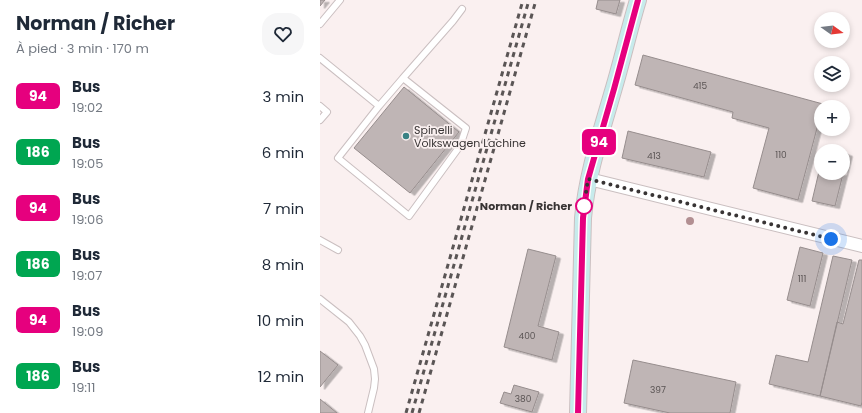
<!DOCTYPE html>
<html lang="fr">
<head>
<meta charset="utf-8">
<style>
	body { margin:0; font-family:Poppins,sans-serif; background:#f6f6f7; color:#1f2937; height:100vh; display:flex; flex-direction:column; font-size:15px; white-space:nowrap }
	* { box-sizing:border-box; margin:0 }
	p { font-size:13px; color:#747a83 }
	.icon { flex:none; width:22px; height:22px; fill:none; stroke:currentColor; stroke-width:2; stroke-linecap:round; stroke-linejoin:round }
	.map { position:relative; flex:1; overflow:hidden }
	.side { display:flex; flex-direction:column; background:#fff; width:320px }
	.side>* { flex:none }
	.badge { padding:0 8px; border-radius:6px; font-size:14px; line-height:26px }
	.needle { width:26px; rotate:104deg }
	.fabs { position:absolute; left:494px; top:12px; display:grid; gap:8px }
	.fabs a { display:grid; place-items:center; width:36px; height:36px; border-radius:50%; background:#fff; box-shadow:0 2px 6px #0003; font-size:20px }
	.you { position:absolute; width:20px; height:20px; margin:-10px; border:3px solid #fff; border-radius:50%; background:#1a73e8; box-shadow:0 0 0 6px #1a73e833 }
	.map>.badge { position:absolute; translate:-50% -50%; box-shadow:0 0 0 2px #fff }
	.round { display:grid; place-items:center; flex:none; width:42px; height:42px; border-radius:16px; background:#f6f6f7 }
	.head { display:flex; align-items:center; justify-content:space-between; height:68px; padding:0 16px }
	h1 { font-size:19px; font-weight:700; line-height:30px }
	ul { padding:0; list-style:none }
	li { display:flex; align-items:center; gap:12px; height:56px; padding:0 16px }
	li div { flex:1 }
	li b { display:block; font-size:15px }
	li em { font-style:normal }
	li .badge { min-width:44px; font-weight:700; text-align:center }
	main { display:flex; flex:1; min-height:0 }
	.map>svg:first-child { display:block }
	.building { fill:#bfb5b5; stroke:#968d8d; filter:url(#shadow) }
	.lines { fill:none; stroke-linecap:round; stroke-linejoin:round }
	.lane-casing { stroke:#cabfc0; stroke-width:8 }
	.street-casing { stroke:#cabfc0; stroke-width:14 }
	.secondary-casing { stroke:#cabfc0; stroke-width:18 }
	.lane { stroke:#fff; stroke-width:6 }
	.street { stroke:#fff; stroke-width:12 }
	.secondary { stroke:#c7ebec; stroke-width:16 }
	.rail { stroke:#5a5555; stroke-width:3; stroke-dasharray:5 5; stroke-linecap:butt }
	.tree { fill:#b28f92 }
	.line-casing { stroke:#fff; stroke-width:9 }
	.line { stroke:#e6007e; stroke-width:6 }
	.walk { stroke:#383434; stroke-width:4; stroke-dasharray:0 7.2 }
	.poi-dot { fill:#398284; stroke:#faf0f0; stroke-width:1.5 }
	.stop-dot { fill:#fff; stroke:#e6007e; stroke-width:2 }
	.labels { text-anchor:middle; dominant-baseline:central; stroke-width:3.5; stroke-linejoin:round; paint-order:stroke }
	.number-label { font-size:9px; fill:#5a5454 }
	.poi-label { font-size:11px; fill:#383434; stroke:#faf0f0; text-anchor:start }
	.stop-label { font-size:11px; font-weight:bold; fill:#383434; stroke:#faf0f0; text-anchor:end }
</style>
</head>
<body>
<main>
<section class="side">
<div class="head"><div><h1>Norman / Richer</h1><p>À pied · 3 min · 170 m</p></div><a class="round"><svg class="icon" aria-label="heart" viewBox="0 0 24 24"><path d="M12 20l-8-8c-3-5 5-10 8-4 3-6 11-1 8 4z"/></svg></a></div>
<ul>
<li><span class="badge" style="background:#e6007e;color:#fff">94</span><div><b>Bus</b><p>19:02</p></div><em>3 min</em></li>
<li><span class="badge" style="background:#00a651;color:#fff">186</span><div><b>Bus</b><p>19:05</p></div><em>6 min</em></li>
<li><span class="badge" style="background:#e6007e;color:#fff">94</span><div><b>Bus</b><p>19:06</p></div><em>7 min</em></li>
<li><span class="badge" style="background:#00a651;color:#fff">186</span><div><b>Bus</b><p>19:07</p></div><em>8 min</em></li>
<li><span class="badge" style="background:#e6007e;color:#fff">94</span><div><b>Bus</b><p>19:09</p></div><em>10 min</em></li>
<li><span class="badge" style="background:#00a651;color:#fff">186</span><div><b>Bus</b><p>19:11</p></div><em>12 min</em></li>
</ul>
</section>
<div class="map">
<svg width="542" height="413" viewBox="0 0 542 413">
	<defs>
		<filter id="shadow"><feDropShadow dx="4.5" dy="2.5" stdDeviation="0" flood-color="#0004"/></filter>
	</defs>
	<rect width="100%" height="100%" fill="#faf0f0"/>
	<!-- building -->
	<path class="building" d="M0,0H5L0,6Z
		M278,0H300L296,14L276,9Z
		M323,55L503,104L502,107H501V113L478,200L433,188L449,128L412,118L413,112L315,85Z
		M84,87L139,132L90,193L34,148Z
		M308,131L391,152L384,177L302,158Z
		M505,148L517,151H504Z
		M523,152L528,154L515,206L492,201L501,163V173H523Z
		M480,247L503,253L490,306L467,300Z
		M208,249L236,256L218,326L239,332L232,360L184,347Z
		M513,256L532,260L500,396L449,384L456,355L488,362Z
		M539,260H542V402L541,406L500,396L517,322L523,324Z
		M0,351L18,365L0,387Z
		M313,360L416,382L410,413H350L304,403Z
		M194,385L219,392L212,412L180,403L184,392L191,394Z
		M0,399L6,404L17,413H0Z"/>
	<g class="lines">
		<defs>
			<path id="lane" d="M0,24L20,0
				M0,58L59,106L18,158L89,216L140,146L146,128L83,78L59,106
				M83,78L133,21L142,9
				M0,106L7,112L0,120
				M0,240L18,250
				M0,299L29,322L40,336L45,345L54,369L55,379L54,388L48,413"/>
			<path id="street" d="M269,179L542,246"/>
			<path id="secondary" d="M258,413L263,218C267,174 281,133 293,91C302,61 309,30 318,0"/>
		</defs>
		<!-- lane casing -->
		<use href="#lane" class="lane-casing"/>
		<!-- street casing -->
		<use href="#street" class="street-casing"/>
		<!-- secondary casing -->
		<use href="#secondary" class="secondary-casing"/>
		<!-- lane -->
		<use href="#lane" class="lane"/>
		<!-- street -->
		<use href="#street" class="street"/>
		<!-- secondary -->
		<use href="#secondary" class="secondary"/>
		<!-- rail -->
		<path class="rail" d="M86,413L203,0
			M92,413L209,0
			M99,413L216,0"/>
	</g>
	<!-- trees -->
	<circle class="tree" cx="370" cy="221" r="4"/>
	<g class="lines">
		<defs>
			<path id="line" d="M258,413L263,218L268,179L294,89L318,0"/>
		</defs>
		<!-- line casing -->
		<use href="#line" class="line-casing"/>
		<!-- line -->
		<use href="#line" class="line"/>
		<!-- walk -->
		<path class="walk" d="M264,206L268,179L511,239"/>
	</g>
	<!-- markers -->
	<circle class="poi-dot" cx="86" cy="136" r="4"/>
	<circle class="stop-dot" cx="264" cy="206" r="8"/>
	<g class="labels">
		<!-- number labels -->
		<g class="number-label">
			<text x="380" y="86">415</text>
			<text x="461" y="155">110</text>
			<text x="334" y="156">413</text>
			<text x="482" y="279">111</text>
			<text x="207" y="336">400</text>
			<text x="338" y="390">397</text>
			<text x="203" y="399">380</text>
		</g>
		<!-- poi labels -->
		<g class="poi-label">
			<text x="94" y="130">Spinelli<tspan x="94" dy="13">Volkswagen Lachine</tspan></text>
		</g>
		<!-- stop labels -->
		<g class="stop-label">
			<text x="252" y="206">Norman / Richer</text>
		</g>
	</g>
</svg>
<div class="fabs">
<a><svg class="needle" viewBox="-14 -14 28 28"><path d="M0-13l5 13h-10z" fill="#e53935"/><path d="M0 13l5-13h-10z" fill="#747a83"/></svg></a>
<a><svg class="icon" aria-label="layers" viewBox="0 0 24 24"><path d="M12 4l9 5-9 5-9-5zM3 14l9 5 9-5"/></svg></a>
<a>+</a>
<a>−</a>
</div>
<div class="you" style="left:511px;top:239px"></div>
<b class="badge" style="left:279px;top:142px;background:#e6007e;color:#fff">94</b>
</div>
</main>
</body>
</html>
